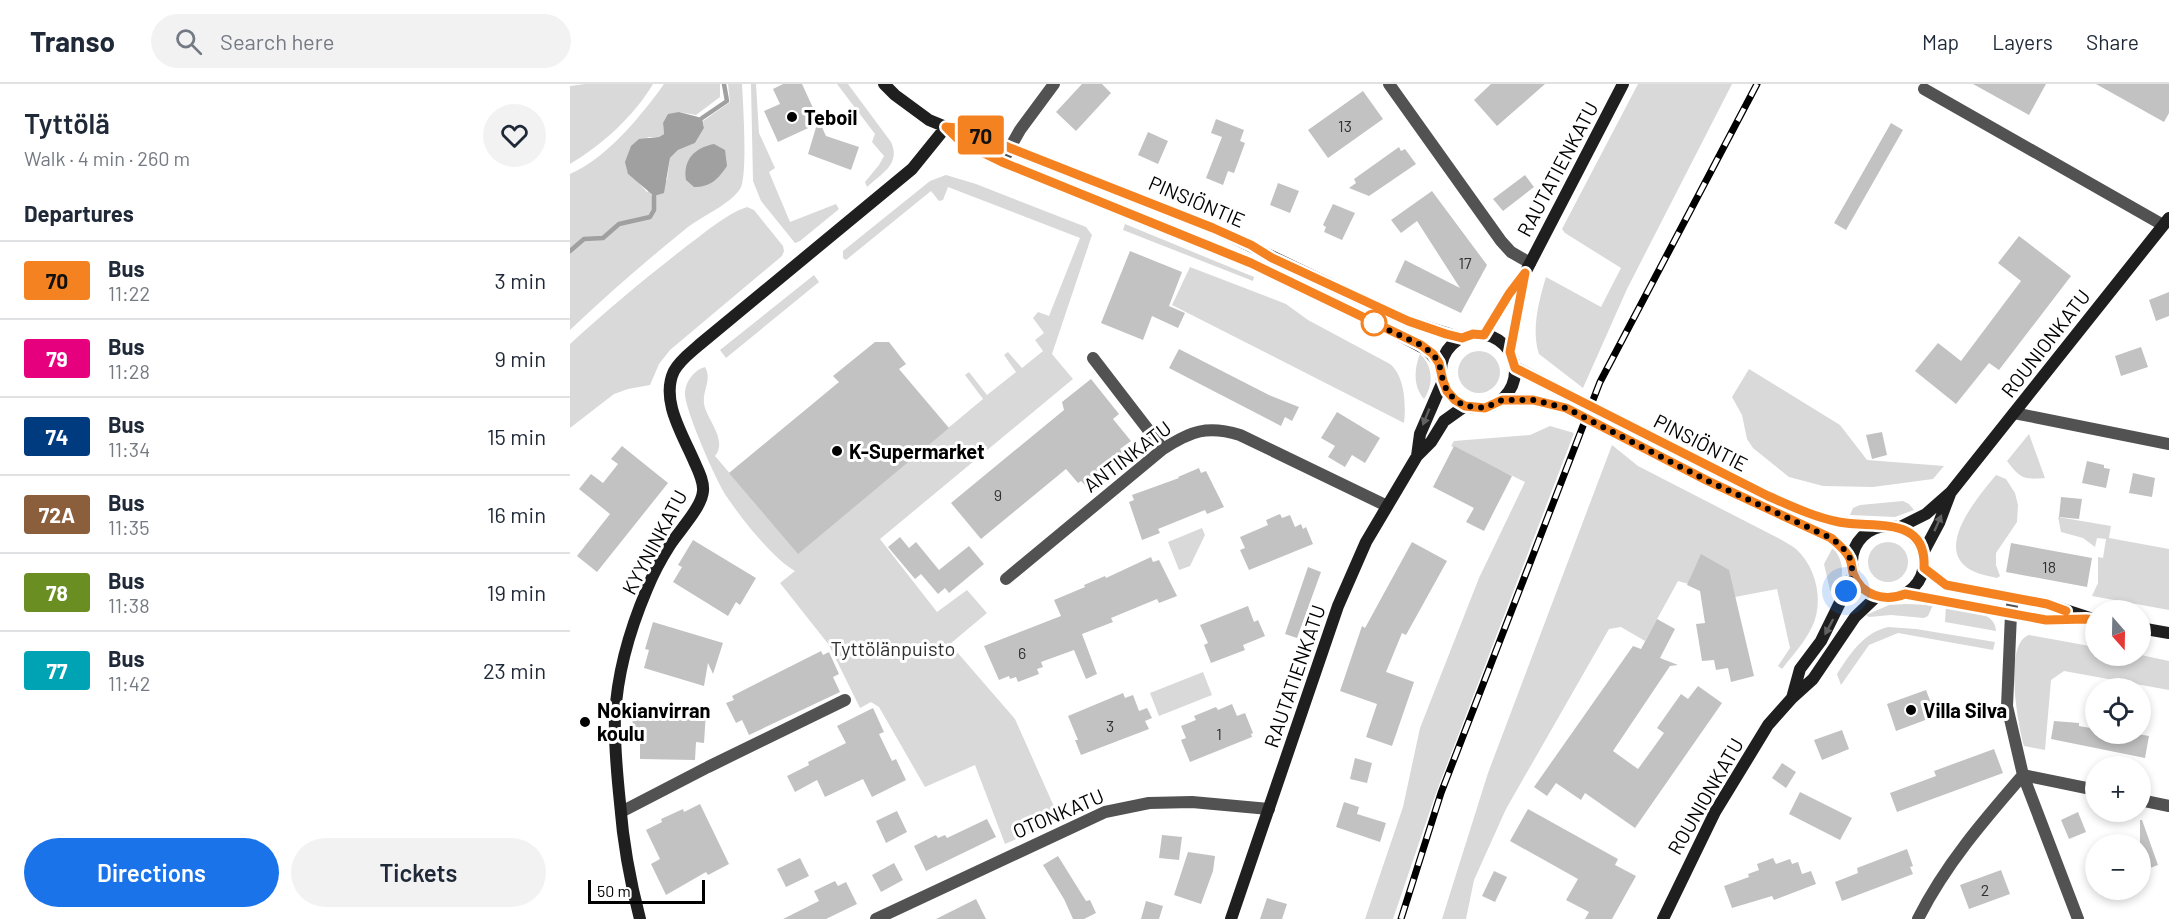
<!DOCTYPE html>
<html lang="en">
<head>
<meta charset="utf-8">
<style>
	body { margin:0; font-family:Barlow,sans-serif; background:#f2f2f3; color:#1f2937; height:100vh; display:flex; flex-direction:column; font-size:22px; white-space:nowrap }
	* { box-sizing:border-box; margin:0 }
	p { font-size:20px; color:#747a83 }
	.icon { flex:none; width:33px; height:33px; fill:none; stroke:currentColor; stroke-width:2; stroke-linecap:round; stroke-linejoin:round }
	.map { position:relative; flex:1; overflow:hidden }
	.side { display:flex; flex-direction:column; background:#fff; width:570px }
	.side>* { flex:none }
	.badge { padding:0 12px; border-radius:4px; font-size:21px; line-height:39px }
	.needle { width:39px; rotate:160deg }
	.fabs { position:absolute; left:1515px; top:516px; display:grid; gap:12px }
	.fabs a { display:grid; place-items:center; width:66px; height:66px; border-radius:50%; background:#fff; box-shadow:0 3px 9px #0003; font-size:30px }
	.scale { position:absolute; left:18px; bottom:15px; width:117px; box-sizing:border-box; padding-left:6px; border:3px solid #000; border-top:0; font-size:16px; line-height:21px; white-space:nowrap; color:#000; -webkit-text-stroke:4px #fff; paint-order:stroke }
	.you { position:absolute; width:30px; height:30px; margin:-15px; border:4px solid #fff; border-radius:50%; background:#1a73e8; box-shadow:0 0 0 9px #1a73e833 }
	.map>.badge { position:absolute; translate:-50% -50%; box-shadow:0 0 0 3px #fff }
	h2 { padding:0 24px; font-size:22px; line-height:54px }
	.round { display:grid; place-items:center; flex:none; width:63px; height:63px; border-radius:32px; background:#f2f2f3 }
	.overview { display:flex; align-items:center; justify-content:space-between; height:102px; padding:0 24px }
	h1 { font-size:28px; font-weight:600; line-height:45px }
	.primary-button { display:flex; gap:12px; margin-top:auto; padding:12px 24px }
	.primary-button a { flex:1; height:69px; border-radius:36px; background:#1a73e8; color:#fff; font-size:24px; font-weight:600; line-height:69px; text-align:center }
	.primary-button a+a { background:#f2f2f3; color:#1f2937 }
	ul { padding:0; list-style:none }
	li { display:flex; align-items:center; gap:18px; height:78px; padding:0 24px; border-top:2px solid #e0e1e3 }
	li div { flex:1 }
	li b { display:block; font-size:22px }
	li em { font-style:normal }
	li .badge { min-width:66px; font-weight:700; text-align:center }
	header { display:flex; align-items:center; gap:36px; box-sizing:border-box; height:84px; padding:0 30px; background:#fff; border-bottom:2px solid #e0e1e3 }
	header strong { font-size:28px }
	nav { display:flex; gap:33px; margin-inline-start:auto; font-size:21px }
	.search { width:420px; height:54px; background:#f2f2f3; display:flex; align-items:center; gap:15px; box-sizing:border-box; padding:0 21px; border-radius:33px; color:#747a83; font-size:22px }
	main { display:flex; flex:1; min-height:0 }
	.map>svg:first-child { display:block }
	.green { fill:#d9d9d9 }
	.water { fill:#a0a0a0 }
	.lines { fill:none; stroke-linecap:round; stroke-linejoin:round }
	.stream { stroke:#a0a0a0; stroke-width:4.5 }
	.building { fill:#c2c2c2 }
	.street { stroke:#525252; stroke-width:12 }
	.secondary { stroke:#1f1f1f; stroke-width:12 }
	.rail-casing { stroke:#000; stroke-width:7 }
	.rail { stroke:#fff; stroke-width:4.5; stroke-dasharray:14; stroke-linecap:butt }
	.oneway { fill:#626262 }
	.line-casing { stroke:#fff; stroke-width:14 }
	.line { stroke:#f58220; stroke-width:9 }
	.walk { stroke:#000; stroke-width:6; stroke-dasharray:0 10.8 }
	.poi-dot { fill:#000; stroke:#fff; stroke-width:2 }
	.stop-dot { fill:#fff; stroke:#f58220; stroke-width:3 }
	.labels { text-anchor:middle; dominant-baseline:central; stroke-width:6; stroke-linejoin:round; paint-order:stroke }
	.number-label { font-size:16px; fill:#303030 }
	.poi-label { font-size:20px; font-weight:bold; fill:#000; stroke:#fff; text-anchor:start }
	.street-label { font-size:20px; fill:#000; stroke:#fff }
	.park-label { font-size:20px; fill:#303030; stroke:#fff }
</style>
</head>
<body>
<header>
<strong>Transo</strong>
<div class="search"><svg class="icon" aria-label="search" viewBox="0 0 24 24"><circle cx="10" cy="10" r="6"/><path d="M15 15l6 6"/></svg>Search here</div>
<nav><a>Map</a><a>Layers</a><a>Share</a></nav>
</header>
<main>
<section class="side">
<div class="overview"><div><h1>Tyttölä</h1><p>Walk · 4 min · 260 m</p></div><a class="round"><svg class="icon" aria-label="heart" viewBox="0 0 24 24"><path d="M12 20l-8-8c-3-5 5-10 8-4 3-6 11-1 8 4z"/></svg></a></div>
<h2>Departures</h2>
<ul>
<li><span class="badge" style="background:#f58220;color:#111">70</span><div><b>Bus</b><p>11:22</p></div><em>3 min</em></li>
<li><span class="badge" style="background:#e6007e;color:#fff">79</span><div><b>Bus</b><p>11:28</p></div><em>9 min</em></li>
<li><span class="badge" style="background:#003b80;color:#fff">74</span><div><b>Bus</b><p>11:34</p></div><em>15 min</em></li>
<li><span class="badge" style="background:#8b5e3c;color:#fff">72A</span><div><b>Bus</b><p>11:35</p></div><em>16 min</em></li>
<li><span class="badge" style="background:#6b8e23;color:#fff">78</span><div><b>Bus</b><p>11:38</p></div><em>19 min</em></li>
<li><span class="badge" style="background:#00a3b4;color:#fff">77</span><div><b>Bus</b><p>11:42</p></div><em>23 min</em></li>
</ul>
<div class="primary-button"><a>Directions</a><a>Tickets</a></div>
</section>
<div class="map">
<svg width="1599" height="835" viewBox="0 0 1599 835">
	<rect width="100%" height="100%" fill="#fff"/>
	<!-- green -->
	<path class="green" d="M15,0H83C64,32 32,61 0,80V2Z
		M94,0H150V13L126,31L109,28L93,39L94,50L89,53H78L58,90L67,97L77,108L97,96L100,74L108,66L125,59L134,44L133,37L160,18L158,0H172C173,17 178,94 170,105C160,120 133,132 118,143C77,176 38,210 0,246V90C36,75 72,31 94,0Z
		M181,0H186L189,49L205,84L199,88L220,138L266,120L269,125L230,157L225,159L191,117L183,97Z
		M267,0H278L321,58C331,80 312,89 297,103L295,98L309,81L314,72L302,58L305,50Z
		M1068,0H1162L1057,205L1013,304L969,270C961,246 969,216 976,193L1031,223L1051,184L995,149L992,145Z
		M376,91L406,100L516,143L522,151L482,270L503,295L310,455L367,528L397,506L417,529L380,560L445,635L490,736L435,760L405,681L355,703L309,623L301,618L290,624L259,561L210,499L225,487C204,476 171,434 157,413C147,399 115,326 115,310C115,298 124,286 135,283C143,297 130,309 135,324C140,339 157,357 145,372L228,469L413,315L395,291L399,288L417,311L446,288L434,271L438,268L452,284L473,267L465,256L474,249L463,234L468,228L479,232L510,154L378,103L373,116L369,117L361,107L276,176L273,174V167L360,97Z
		M177,123L184,126L213,162L214,167L212,172L100,266L89,280L80,301L58,305L44,310L0,344V260C38,225 77,193 118,161C136,148 156,130 177,123Z
		M555,140L684,193L683,197L553,146Z
		M620,183L716,220L738,236L820,280C835,292 836,321 834,339L602,221Z
		M244,191L249,198L156,274L150,266Z
		M888 288a21 21 0 1 1 42 0a21 21 0 1 1-42 0Z
		M850,270C863,282 864,300 854,315C843,302 844,285 850,270Z
		M1179,285L1270,341L1297,376L1374,382L1363,395L1303,403L1253,402L1219,393L1183,364L1177,355L1172,331L1162,313Z
		M980,342L1004,349L866,709L823,835H795L833,723L850,644L909,494L955,398L881,362L884,357L960,351Z
		M1459,350L1475,394C1453,396 1450,394 1437,377Z
		M1042,361L1068,382L1210,455C1215,458 1221,461 1226,465C1247,484 1254,518 1242,543C1235,558 1222,572 1212,585L1208,582L1220,564L1207,505L1165,513L1108,497L1075,557L1051,543L1039,545L936,725L904,796L896,835H872L918,689Z
		M1426,391L1436,395L1445,409L1448,421L1447,438L1426,469V481L1430,492L1427,494C1420,492 1412,491 1405,488C1359,468 1409,412 1426,391Z
		M1333,417L1339,420L1344,426L1325,433L1280,431L1283,424L1290,421Z
		M1488,433L1541,442L1539,454L1599,465V526L1522,512L1528,499V473L1533,474L1536,455L1527,454L1525,463L1513,454L1491,448Z
		M632,444L635,451L620,482L609,486L598,458Z
		M1298 478a20 20 0 1 1 40 0a20 20 0 1 1-40 0Z
		M1263,463C1275,479 1274,493 1266,511L1260,506L1254,480Z
		M1336,520L1363,521L1358,532L1354,534L1321,531L1299,533L1296,531L1319,521Z
		M1376,522C1391,525 1426,526 1426,547L1375,538Z
		M1318,543L1346,545L1425,558L1423,566L1328,549L1299,561L1271,601L1267,590C1280,570 1293,549 1318,543Z
		M1459,551L1525,563L1526,572L1571,571L1599,577V606L1494,587L1481,596L1475,666L1454,662C1448,642 1433,559 1459,551Z
		M633,588L642,611L589,632L580,609Z"/>
	<!-- water -->
	<path class="water" d="M109,28L132,34L134,44L125,59L108,66L100,74L94,109L84,112L58,90L55,78L61,62L69,55L89,53L94,50L93,39L98,30Z
		M144,60L155,66L157,82C148,95 141,103 124,103L116,96C113,76 124,64 144,60Z"/>
	<g class="lines">
		<!-- stream -->
		<path class="stream" d="M132,34L157,17L154,0
			M0,167L14,155L33,154L49,140L80,133L84,126V112"/>
	</g>
	<!-- building -->
	<path class="building" d="M213,0H232L256,52L289,63L281,86L238,70L247,40L208,58L194,27L210,20L203,5Z
		M512,0H532L541,9L506,47L486,28Z
		M921,0H975L927,42L904,16Z
		M1403,0H1476L1459,31Z
		M1526,0H1599V29L1594,38Z
		M793,7L813,35L758,74L738,46Z
		M646,35L674,46L670,57L675,59L664,89L658,87L653,101L636,94L652,53L641,49Z
		M1321,39L1333,46L1276,146L1264,139Z
		M578,48L598,57L588,80L568,71Z
		M829,63L831,67L835,65L846,80L799,112L779,104L786,99L784,95Z
		M955,91L964,103L933,127L923,115Z
		M708,99L729,107L720,129L700,121Z
		M862,107L917,181L891,229L825,198L835,176L890,204L847,137L831,149L821,136Z
		M763,120L785,129L772,156L754,148L756,143L753,141Z
		M1449,152L1501,192L1429,286L1419,279L1386,320L1345,287L1368,259L1391,277L1451,197L1428,179Z
		M560,167L612,188L599,222L615,229L608,244L582,232L573,256L531,239Z
		M1599,208V232L1586,237L1579,216Z
		M305,258H319L336,280L329,285L379,344L228,470L159,389L269,298L263,292Z
		M1571,263L1578,283L1551,292L1545,272Z
		M609,265L699,311L729,323L722,337L715,333L711,342L599,284Z
		M521,295L549,330L543,335L561,357L550,365L554,370L516,402L511,397L508,399L496,385L411,455L381,419L494,326L492,318Z
		M767,328L810,354L795,379L782,371L775,383L758,373L765,362L751,354Z
		M1312,348L1317,371L1302,375L1296,351Z
		M52,362L98,399L27,488L7,472L40,430L9,405L21,390L33,399L48,380L41,375Z
		M884,362L942,392L914,447L896,438L904,424L863,403Z
		M1517,377L1534,381V384L1540,385L1536,404L1512,399Z
		M629,384L631,389L636,387L654,423L637,430L635,426L588,445L590,449L572,456L559,418L564,416L562,411L609,394L608,393Z
		M1563,389L1585,394L1582,413L1559,409Z
		M1491,413L1512,415L1509,435L1489,433Z
		M710,430L712,434L720,431L725,443L731,440L733,445L736,443L743,460L679,486L670,466L675,464L670,453L698,441L696,436Z
		M330,453L339,464L346,458L369,486L399,462L414,480L379,509L375,504L368,510L351,490L345,495L318,463Z
		M123,456L186,494L170,521L166,518L158,532L103,498L112,483L108,481Z
		M842,458L877,477L836,551L832,549L816,588L844,598L822,662L796,653L807,620L770,607L792,542L795,544Z
		M1441,459L1522,474L1517,503L1436,488Z
		M1131,470L1159,486L1184,592L1161,598L1158,584L1146,586L1144,576L1132,577L1126,540L1135,539L1130,507L1117,501Z
		M581,473L583,478L589,476L607,512L589,519L587,515L541,534L543,538L512,550L527,590L516,595L504,566L471,578L473,583L467,585L469,590L448,598L446,593L440,595L439,592L429,596L414,562L491,532L484,516L515,503L514,501L535,492L536,494Z
		M738,483L751,488L727,554L715,550Z
		M678,522L684,538L688,536L695,552L673,561L675,566L641,579L634,561L638,559L630,541Z
		M1087,535L1105,545L1090,574L1108,581L1100,582L1043,667L1068,685L1094,649L1087,644L1111,610L1118,615L1128,602L1152,619L1065,744L1015,709L1011,716L986,699L977,712L964,703L1063,562L1071,565Z
		M83,538L153,559L143,590L138,579L134,602L74,584L79,566L75,565Z
		M251,567L253,571L259,568L269,590L263,593L270,608L179,651L172,636L166,639L156,619L164,616L162,612Z
		M1356,606L1366,632L1326,647L1317,620Z
		M553,609L555,614L563,611L569,627L577,624L582,634L575,637L579,645L511,671L505,656H508L498,632Z
		M662,620L667,632L675,629L683,649L681,650L682,653L620,678L611,656L616,654L611,642L626,636L624,632L646,623L648,626Z
		M303,624L314,648L309,650L322,677L326,675L336,696L302,713L293,695L255,713L247,696L225,708L217,692L239,681L238,678L276,659L267,642Z
		M63,627L125,630L124,633L136,628L134,659L126,658L125,676L70,675V658H62Z
		M1484,637L1509,639V642L1526,645V650H1568L1579,652L1575,674L1481,655Z
		M1272,646L1279,665L1252,676L1244,656Z
		M1424,665L1433,689L1327,728L1320,709L1366,692L1364,687Z
		M785,674L802,679L797,699L780,695Z
		M1212,679L1226,688L1216,704L1202,694Z
		M1230,708L1282,734L1270,756L1219,730Z
		M774,718L789,723L787,730L816,739L810,758L766,743Z
		M130,720L159,780L138,791L136,788L96,811L81,780L90,775L76,746L92,738L91,735L113,725L114,728Z
		M958,725L1048,775L1045,781L1066,792L1042,835H1015L1019,828L996,816L1008,795L940,757Z
		M327,727L337,748L316,759L306,737Z
		M1508,728L1516,748L1499,755L1491,736Z
		M417,735L426,753L356,787L344,762L366,751L368,754L375,751L377,754Z
		M1570,736H1572L1588,781L1570,788Z
		M592,751L612,753L609,776L589,774Z
		M1337,765L1343,782L1340,783L1343,790L1272,817L1265,798L1288,789L1287,784Z
		M618,768L645,772L643,787L631,820L604,811Z
		M488,772L516,817L520,816L526,829L514,835H503L494,815L473,781Z
		M230,774L239,792L216,803L207,785Z
		M1203,774L1206,780L1220,775L1222,780L1228,778L1232,790L1241,787L1246,800L1204,816L1202,812L1162,824L1154,802L1179,793L1178,790L1189,786L1187,780Z
		M324,779L333,796L311,808L302,791Z
		M1431,786L1440,810L1399,825L1390,801Z
		M924,787L937,793L925,818L912,812Z
		M265,797L268,802L276,798L287,820L256,835H213L249,817L244,807Z
		M697,814L717,820L712,835H690Z
		M406,815L416,835H366Z
		M576,817L593,822L589,835H571Z"/>
	<g class="lines">
		<!-- street -->
		<path class="street" d="M819,0L931,157L941,168L960,179
			M1354,5L1593,141
			M432,78L450,46L484,0
			M523,274L593,365
			M1444,329L1599,360
			M436,495L593,365C621,347 637,341 670,351L817,422
			M1443,513L1441,530L1437,622L1453,691L1508,835
			M1453,691L1526,706
			M1570,716L1599,722
			M51,728L138,683L275,616
			M306,835L535,728L579,719L622,718L699,725
			M1348,835C1375,781 1414,736 1453,691"/>
		<!-- secondary -->
		<path class="secondary" d="M314,0L325,11L359,36L376,43L399,45L440,64L643,144L805,222L838,237L892,254
			M376,43L391,58L432,78L681,179L816,244L857,266L869,279L871,287
			M871 287a37 37 0 1 1 74 0a37 37 0 1 1-74 0Z
			M914,251L939,210L955,189L1053,0
			M940,268L955,190
			M945,283L1179,405L1234,428L1268,438L1308,442
			M932,316H963L996,324L1138,397L1261,454L1271,462L1281,477
			M847,372L850,350L873,297
			M1282 478a36 36 0 1 1 72 0a36 36 0 1 1-72 0Z
			M1330,443L1356,430L1381,408L1599,134
			M1353,469L1369,439L1380,410
			M1354,484L1376,501L1477,520L1526,536
			M1335,510L1476,536L1516,535
			M1570,544L1599,549
			M1222,614L1230,585L1251,557L1284,490
			M70,835C60,797 53,758 50,719C47,690 44,661 45,633C47,590 60,545 77,505C83,490 91,475 100,461C109,447 132,423 133,407C134,397 128,386 124,377C113,351 90,316 104,287C110,276 120,269 129,261L342,85L376,43
			M661,835L768,522L796,458L847,372L861,358L874,337L895,322
			M1093,835L1145,728L1198,641L1222,614L1243,595L1285,533L1306,513"/>
		<defs>
			<path id="rail" d="M831,835L871,709L1030,298L1187,0"/>
		</defs>
		<!-- rail casing -->
		<use href="#rail" class="rail-casing"/>
		<!-- rail -->
		<use href="#rail" class="rail"/>
	</g>
	<!-- one-way arrows -->
	<defs><path id="oneway-solid" d="M-6-.8H1V-3.2L6.5 0L1 3.2V.8H-6Z" transform="scale(1.5)"/></defs>
	<g class="oneway">
		<use href="#oneway-solid" transform="translate(856 333) rotate(112)"/>
		<use href="#oneway-solid" transform="translate(1368 439) rotate(-66)"/>
		<use href="#oneway-solid" transform="translate(1259 543) rotate(118)"/>
	</g>
	<g class="lines">
		<defs>
			<path id="line" d="M1496,527L1477,520L1376,501L1354,484C1357,430 1303,445 1269,438C1244,433 1221,422 1198,412L945,284L940,268L955,189L939,210L914,251L903,250L892,254L876,250L838,237L702,174L681,161L643,144L440,64L399,45L376,43L391,58L432,78L681,179L851,261L863,270L869,279L873,297L877,307L885,316L895,322L915,324L932,316H963L996,324L1138,397L1261,454C1268,460 1276,466 1280,475C1282,480 1282,485 1283,489C1291,512 1315,518 1335,510L1476,536L1516,535L1526,536"/>
		</defs>
		<!-- line casing -->
		<use href="#line" class="line-casing"/>
		<!-- line -->
		<use href="#line" class="line"/>
		<!-- walk -->
		<path class="walk" d="M804,239L797,236L851,261L863,270L869,279L873,297L877,307L885,316L895,322L915,324L932,316H963L996,324L1138,397L1261,454C1283,470 1287,482 1276,507"/>
	</g>
	<!-- markers -->
	<g class="poi-dot">
		<circle cx="222" cy="33" r="6"/>
		<circle cx="267" cy="367" r="6"/>
		<circle cx="1341" cy="626" r="6"/>
		<circle cx="15" cy="638" r="6"/>
	</g>
	<circle class="stop-dot" cx="804" cy="239" r="12"/>
	<g class="labels">
		<!-- number labels -->
		<g class="number-label">
			<text x="775" y="41">13</text>
			<text x="895" y="178">17</text>
			<text x="428" y="410">9</text>
			<text x="1479" y="482">18</text>
			<text x="452" y="568">6</text>
			<text x="540" y="641">3</text>
			<text x="649" y="649">1</text>
			<text x="1415" y="805">2</text>
		</g>
		<!-- poi labels -->
		<g class="poi-label">
			<text x="234" y="33">Teboil</text>
			<text x="279" y="367">K-Supermarket</text>
			<text x="27" y="626">Nokianvirran<tspan x="27" dy="23">koulu</tspan></text>
			<text x="1353" y="626">Villa Silva</text>
		</g>
		<!-- street labels -->
		<g class="street-label">
			<text transform="translate(987 85) rotate(-62)">RAUTATIENKATU</text>
			<text transform="translate(627 117) rotate(23)">PINSIÖNTIE</text>
			<text transform="translate(1475 259) rotate(-52)">ROUNIONKATU</text>
			<text transform="translate(1131 358) rotate(27)">PINSIÖNTIE</text>
			<text transform="translate(557 372) rotate(-37)">ANTINKATU</text>
			<text transform="translate(84 458) rotate(-62)">KYYNINKATU</text>
			<text transform="translate(724 592) rotate(-71)">RAUTATIENKATU</text>
			<text transform="translate(1135 712) rotate(-60)">ROUNIONKATU</text>
			<text transform="translate(488 729) rotate(-23)">OTONKATU</text>
		</g>
		<!-- park labels -->
		<g class="park-label">
			<text x="323" y="564">Tyttölänpuisto</text>
		</g>
	</g>
</svg>
<div class="fabs">
<a><svg class="needle" viewBox="-14 -14 28 28"><path d="M0-13l5 13h-10z" fill="#e53935"/><path d="M0 13l5-13h-10z" fill="#747a83"/></svg></a>
<a><svg class="icon" aria-label="locate" viewBox="0 0 24 24"><circle cx="12" cy="12" r="6"/><path d="M12 2v4M12 18v4M2 12h4M18 12h4"/></svg></a>
<a>+</a>
<a>−</a>
</div>
<div class="scale">50 m</div>
<div class="you" style="left:1276px;top:507px"></div>
<b class="badge" style="left:411px;top:51px;background:#f58220;color:#111">70</b>
</div>
</main>
</body>
</html>
